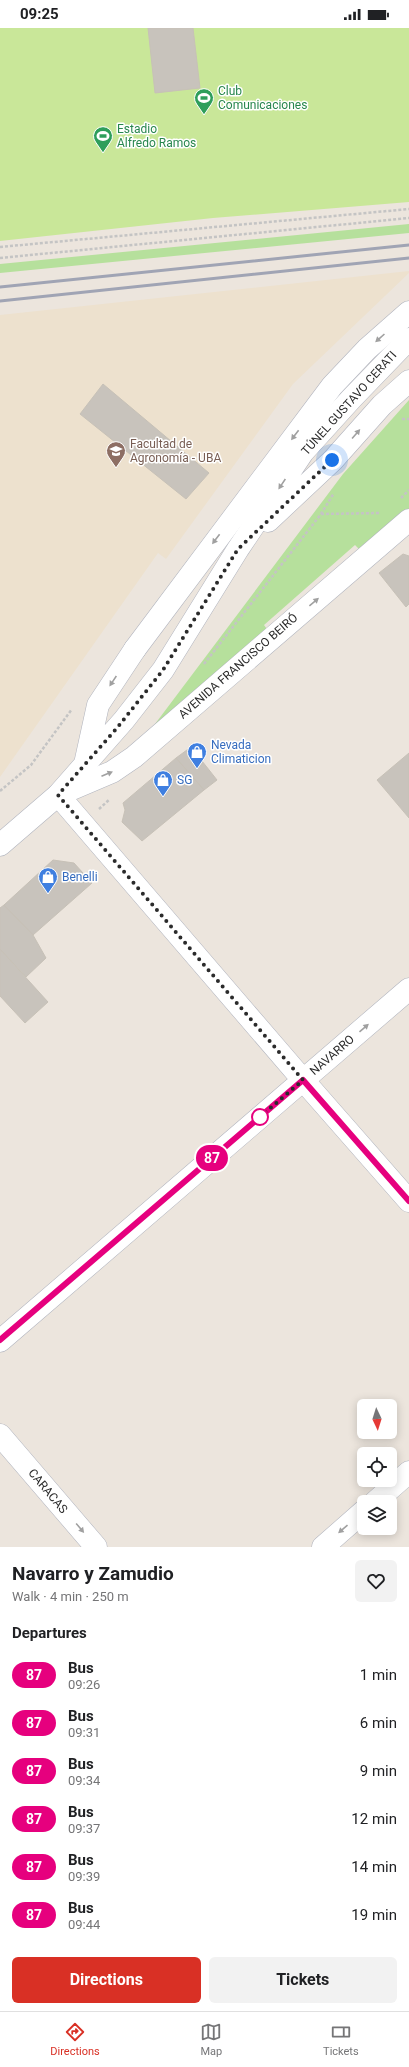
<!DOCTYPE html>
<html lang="en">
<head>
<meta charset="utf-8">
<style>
	body { margin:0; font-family:Roboto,sans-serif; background:#f2f2f2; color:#202124; height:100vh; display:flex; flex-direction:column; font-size:15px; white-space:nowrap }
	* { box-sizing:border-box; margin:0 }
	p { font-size:13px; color:#757577 }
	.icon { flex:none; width:22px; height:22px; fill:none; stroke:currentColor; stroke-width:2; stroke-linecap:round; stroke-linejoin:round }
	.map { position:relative; height:1519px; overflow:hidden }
	.drawer { display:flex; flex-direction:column; background:#fff; flex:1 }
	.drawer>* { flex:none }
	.badge { padding:0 8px; border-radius:13px; font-size:14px; line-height:26px }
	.needle { width:26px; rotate:176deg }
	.buttons { position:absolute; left:357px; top:1371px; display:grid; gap:8px }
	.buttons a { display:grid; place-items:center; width:40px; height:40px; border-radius:6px; background:#fff; box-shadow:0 2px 10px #0003; font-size:20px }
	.you { position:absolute; width:20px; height:20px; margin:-10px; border:3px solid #fff; border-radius:50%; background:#1a73e8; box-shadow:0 0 0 6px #1a73e833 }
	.map>.badge { position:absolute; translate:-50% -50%; box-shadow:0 0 0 2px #fff }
	h2 { padding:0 12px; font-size:15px; line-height:36px }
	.round { display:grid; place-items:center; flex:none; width:42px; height:42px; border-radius:6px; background:#f2f2f2 }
	.headline { display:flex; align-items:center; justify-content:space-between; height:68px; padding:0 12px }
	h1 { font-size:19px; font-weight:700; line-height:30px }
	.primary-button { display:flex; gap:8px; margin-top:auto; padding:8px 12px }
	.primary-button a { flex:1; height:46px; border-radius:6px; background:#d93025; color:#fff; font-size:16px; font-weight:700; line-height:46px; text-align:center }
	.primary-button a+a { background:#f2f2f2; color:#202124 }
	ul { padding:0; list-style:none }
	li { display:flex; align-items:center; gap:12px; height:48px; padding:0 12px }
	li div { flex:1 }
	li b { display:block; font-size:15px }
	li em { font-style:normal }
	li .badge { min-width:44px; font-weight:700; text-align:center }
	.status { display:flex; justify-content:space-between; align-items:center; height:28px; padding:0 20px; background:#fff; direction:ltr }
	.status svg { height:11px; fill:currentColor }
	.menu { display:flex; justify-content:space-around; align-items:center; height:56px; border-top:1px solid #e0e0e0; background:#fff; font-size:11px; color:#757577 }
	.menu a { display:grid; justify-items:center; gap:2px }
	.menu .current { color:#d93025 }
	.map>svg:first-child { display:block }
	.education { fill:#ede1ce }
	.green { fill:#b6e09c }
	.pitch { fill:#c9e799 }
	.building { fill:#c8c3bc; stroke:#c7c1b7 }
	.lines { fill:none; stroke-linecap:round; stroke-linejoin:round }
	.street-casing { stroke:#b1b4be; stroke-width:23 }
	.secondary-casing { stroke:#b1b4be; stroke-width:23 }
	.path { stroke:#c4c4c4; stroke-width:2.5; stroke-dasharray:3 2; stroke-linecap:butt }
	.street { stroke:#fff; stroke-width:22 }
	.secondary { stroke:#fff; stroke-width:22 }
	.rail { stroke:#a0a4b4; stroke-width:3 }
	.oneway { fill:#a0a0a0 }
	.line-casing { stroke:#fff; stroke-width:9 }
	.line { stroke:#e6007e; stroke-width:6 }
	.walk { stroke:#2b2b2b; stroke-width:4; stroke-dasharray:0 7.2 }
	.stop-dot { fill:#fff; stroke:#e6007e; stroke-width:2 }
	.labels { text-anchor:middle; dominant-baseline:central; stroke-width:3; stroke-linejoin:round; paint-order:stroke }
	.leisure-label { font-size:12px; fill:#27864d; stroke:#fff; text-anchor:start }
	.street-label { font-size:12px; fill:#2b2b2b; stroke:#fff }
	.education-label { font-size:12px; fill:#785e54; stroke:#fff; text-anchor:start }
	.shop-label { font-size:12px; fill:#366cbe; stroke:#fff; text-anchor:start }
</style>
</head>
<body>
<div class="status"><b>09:25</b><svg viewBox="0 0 49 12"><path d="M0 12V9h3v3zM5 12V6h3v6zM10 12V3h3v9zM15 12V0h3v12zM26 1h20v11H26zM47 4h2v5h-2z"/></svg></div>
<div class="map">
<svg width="409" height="1519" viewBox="0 0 409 1519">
	<rect width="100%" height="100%" fill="#ece5dd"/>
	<!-- education -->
	<path class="education" d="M409,243V245L293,356L166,531L158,525L0,749V287Z"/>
	<!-- green -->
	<path class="green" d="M409,196V205L0,245V236Z
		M409,372V482L361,523L355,517L264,597L269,604L158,698L155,696L343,446Z"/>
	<!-- pitch -->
	<path class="pitch" d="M0,0H409V174L213,190L0,213Z"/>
	<!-- building -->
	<path class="building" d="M148,0H193L200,60L155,65Z
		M103,356L209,445L186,471L80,386Z
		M403,526L409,528V576L406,579L379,545Z
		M191,719L217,752L204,762L176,730Z
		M409,725V790L377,752Z
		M176,730L204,762L142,813L122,794L125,782L123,775Z
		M53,832L74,835L92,855L33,907L4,877Z
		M4,877L33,907L46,930L26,949L0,921V880Z
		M0,921L48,974L25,995L0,968Z"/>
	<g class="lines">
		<defs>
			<path id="street" d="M409,492L134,729L112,744L58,767L303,1052L409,1173
				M135,621L332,358L367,321L409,284
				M0,1313L409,961
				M0,1407L96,1519
				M375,1474L409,1444
				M323,1519L364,1483"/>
			<path id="secondary" d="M268,493L333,432L382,377L409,353
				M85,736L98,677L135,621
				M0,817L58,767L124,692L163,642L238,521L303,424L351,371L409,311"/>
		</defs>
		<!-- street casing -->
		<use href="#street" class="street-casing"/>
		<!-- secondary casing -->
		<use href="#secondary" class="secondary-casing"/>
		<!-- path -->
		<path class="path" d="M0,219L409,181
			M0,230L409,190
			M402,391H409
			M401,470L409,462
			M321,486L380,485
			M204,636L321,486L334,465
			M0,763L31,737L72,681
			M99,781L110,771"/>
		<!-- street -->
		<use href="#street" class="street"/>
		<!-- secondary -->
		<use href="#secondary" class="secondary"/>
		<!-- rail -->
		<path class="rail" d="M0,259L409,217
			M0,273L409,230"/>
	</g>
	<!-- one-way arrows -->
	<defs><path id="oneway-solid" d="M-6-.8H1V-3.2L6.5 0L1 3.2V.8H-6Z"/></defs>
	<g class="oneway">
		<use href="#oneway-solid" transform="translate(380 310) rotate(138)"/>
		<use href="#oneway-solid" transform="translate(356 406) rotate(-49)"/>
		<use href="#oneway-solid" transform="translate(295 407) rotate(127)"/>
		<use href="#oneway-solid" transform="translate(282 456) rotate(124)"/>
		<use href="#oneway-solid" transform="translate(216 511) rotate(127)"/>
		<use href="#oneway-solid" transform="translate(314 574) rotate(-40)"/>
		<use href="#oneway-solid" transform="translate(113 653) rotate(124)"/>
		<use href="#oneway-solid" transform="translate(107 746) rotate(-23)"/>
		<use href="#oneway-solid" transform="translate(364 1000) rotate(-41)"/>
		<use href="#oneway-solid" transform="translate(80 1500) rotate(50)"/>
		<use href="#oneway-solid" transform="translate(343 1501) rotate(139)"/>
	</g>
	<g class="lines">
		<defs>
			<path id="line" d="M0,1312L303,1052L409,1173"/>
		</defs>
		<!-- line casing -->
		<use href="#line" class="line-casing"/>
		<!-- line -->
		<use href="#line" class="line"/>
		<!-- walk -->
		<path class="walk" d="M260,1089L303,1052L58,767L117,700L163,642L238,521L332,432"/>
	</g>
	<!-- icons -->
	<defs>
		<symbol id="stadium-pin" viewBox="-11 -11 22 30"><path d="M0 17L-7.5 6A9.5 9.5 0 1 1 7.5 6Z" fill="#2e9e5b" stroke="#fff"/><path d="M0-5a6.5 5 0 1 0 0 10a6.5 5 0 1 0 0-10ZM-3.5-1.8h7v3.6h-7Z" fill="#fff"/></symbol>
		<symbol id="university-pin" viewBox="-11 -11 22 30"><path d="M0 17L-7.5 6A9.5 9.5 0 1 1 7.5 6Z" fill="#8d6e63" stroke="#fff"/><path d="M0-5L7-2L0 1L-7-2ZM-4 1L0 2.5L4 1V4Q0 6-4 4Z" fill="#fff"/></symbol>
		<symbol id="shop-pin" viewBox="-11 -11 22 30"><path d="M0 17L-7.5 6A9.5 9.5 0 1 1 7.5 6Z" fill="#3f7fe0" stroke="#fff"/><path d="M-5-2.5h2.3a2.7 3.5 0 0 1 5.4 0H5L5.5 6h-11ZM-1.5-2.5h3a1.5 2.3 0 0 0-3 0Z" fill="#fff"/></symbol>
	</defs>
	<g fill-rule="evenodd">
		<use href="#stadium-pin" x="193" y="59" width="22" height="30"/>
		<use href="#stadium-pin" x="92" y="97" width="22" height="30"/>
		<use href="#university-pin" x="105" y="412" width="22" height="30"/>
		<use href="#shop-pin" x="186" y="713" width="22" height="30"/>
		<use href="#shop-pin" x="152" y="741" width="22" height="30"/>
		<use href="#shop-pin" x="37" y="838" width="22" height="30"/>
	</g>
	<!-- markers -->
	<circle class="stop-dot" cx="260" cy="1089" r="8"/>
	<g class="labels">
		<!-- leisure labels -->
		<g class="leisure-label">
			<text x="218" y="63">Club<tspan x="218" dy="14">Comunicaciones</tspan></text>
			<text x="117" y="101">Estadio<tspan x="117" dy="14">Alfredo Ramos</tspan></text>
		</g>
		<!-- street labels -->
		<g class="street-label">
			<text transform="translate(349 375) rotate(-48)">TÚNEL GUSTAVO CERATI</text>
			<text transform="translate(238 638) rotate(-41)">AVENIDA FRANCISCO BEIRÓ</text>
			<text transform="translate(332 1027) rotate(-41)">NAVARRO</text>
			<text transform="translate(48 1463) rotate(50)">CARACAS</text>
		</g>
		<!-- education labels -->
		<g class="education-label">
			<text x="130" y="416">Facultad de<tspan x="130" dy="14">Agronomía - UBA</tspan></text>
		</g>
		<!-- shop labels -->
		<g class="shop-label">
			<text x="211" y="717">Nevada<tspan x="211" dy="14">Climaticion</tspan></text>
			<text x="177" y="752">SG</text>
			<text x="62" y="849">Benelli</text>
		</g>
	</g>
</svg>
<div class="buttons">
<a><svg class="needle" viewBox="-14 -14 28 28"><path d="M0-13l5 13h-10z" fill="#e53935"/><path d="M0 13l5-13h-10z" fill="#757577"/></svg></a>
<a><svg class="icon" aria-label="locate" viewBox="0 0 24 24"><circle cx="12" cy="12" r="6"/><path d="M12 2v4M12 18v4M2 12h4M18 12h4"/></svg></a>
<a><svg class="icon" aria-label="layers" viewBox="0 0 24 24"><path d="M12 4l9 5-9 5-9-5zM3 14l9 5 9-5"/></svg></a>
</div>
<div class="you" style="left:332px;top:432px"></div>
<b class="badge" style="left:212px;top:1130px;background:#e6007e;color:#fff">87</b>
</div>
<section class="drawer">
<div class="headline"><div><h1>Navarro y Zamudio</h1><p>Walk · 4 min · 250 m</p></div><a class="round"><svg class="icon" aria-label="heart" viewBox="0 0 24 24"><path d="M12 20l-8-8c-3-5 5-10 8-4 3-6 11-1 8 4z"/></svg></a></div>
<h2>Departures</h2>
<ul>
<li><span class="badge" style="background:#e6007e;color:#fff">87</span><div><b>Bus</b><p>09:26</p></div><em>1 min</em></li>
<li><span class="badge" style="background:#e6007e;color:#fff">87</span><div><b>Bus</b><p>09:31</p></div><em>6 min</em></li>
<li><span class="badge" style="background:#e6007e;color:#fff">87</span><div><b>Bus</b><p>09:34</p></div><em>9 min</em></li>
<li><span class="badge" style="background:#e6007e;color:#fff">87</span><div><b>Bus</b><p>09:37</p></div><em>12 min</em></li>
<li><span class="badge" style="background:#e6007e;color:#fff">87</span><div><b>Bus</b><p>09:39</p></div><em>14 min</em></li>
<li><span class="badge" style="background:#e6007e;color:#fff">87</span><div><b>Bus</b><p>09:44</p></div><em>19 min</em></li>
</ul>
<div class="primary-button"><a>Directions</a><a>Tickets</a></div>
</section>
<nav class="menu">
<a class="current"><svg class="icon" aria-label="directions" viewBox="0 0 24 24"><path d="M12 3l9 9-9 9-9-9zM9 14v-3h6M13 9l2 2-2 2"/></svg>Directions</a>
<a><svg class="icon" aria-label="map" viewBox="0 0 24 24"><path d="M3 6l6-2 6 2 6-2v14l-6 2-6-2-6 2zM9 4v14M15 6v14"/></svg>Map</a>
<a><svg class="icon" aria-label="tickets" viewBox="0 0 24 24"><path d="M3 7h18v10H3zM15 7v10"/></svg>Tickets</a>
</nav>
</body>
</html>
